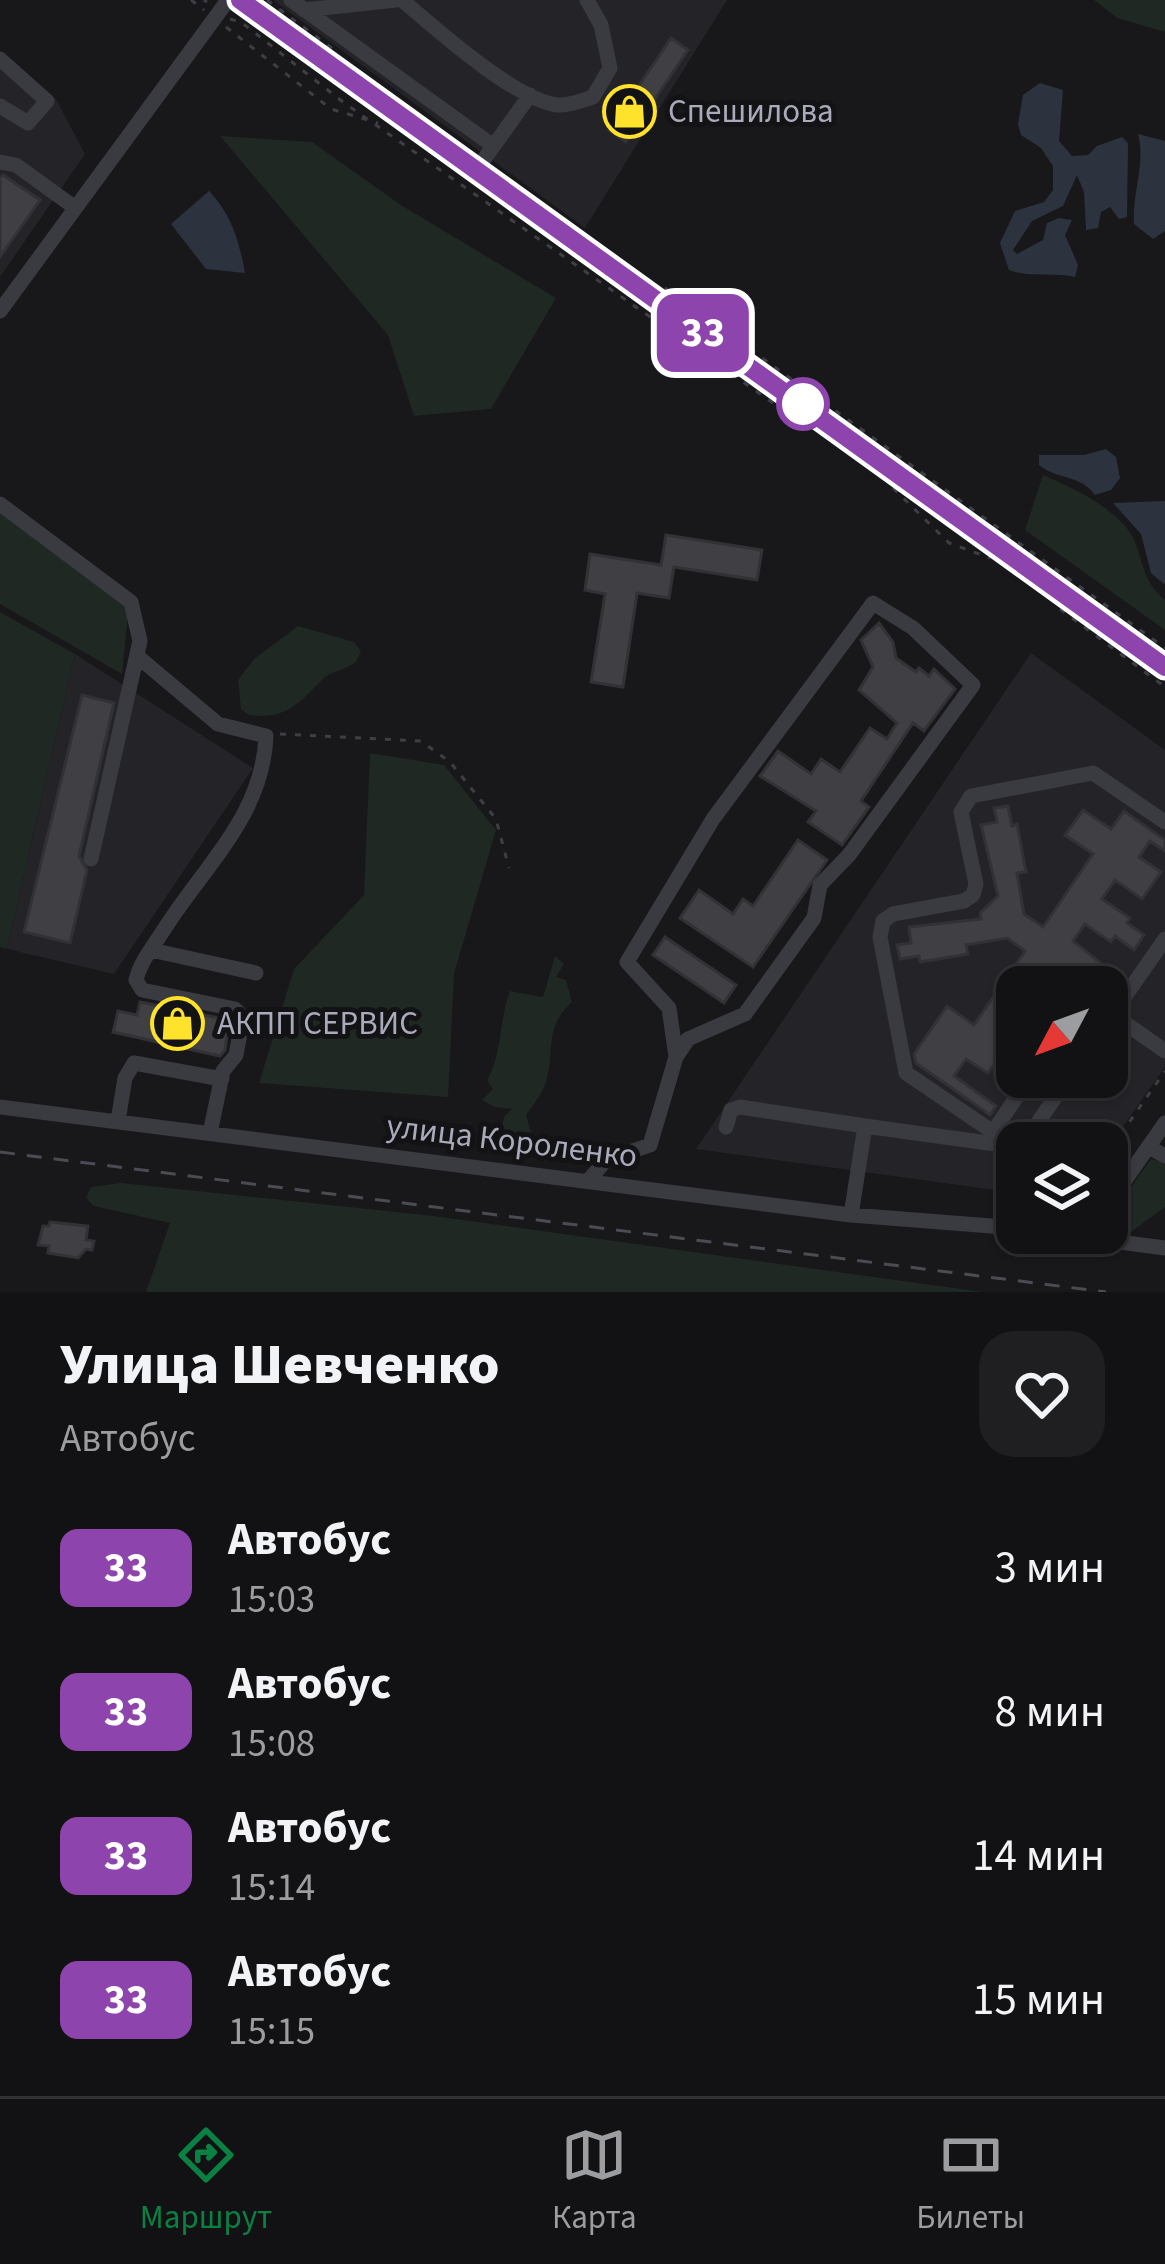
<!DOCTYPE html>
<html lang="ru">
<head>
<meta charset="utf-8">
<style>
	body { margin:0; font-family:"Source Sans 3",sans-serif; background:#1f1f22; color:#f1f3f6; height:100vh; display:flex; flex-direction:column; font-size:45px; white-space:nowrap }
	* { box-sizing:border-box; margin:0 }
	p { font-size:39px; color:#9c9da0 }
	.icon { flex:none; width:66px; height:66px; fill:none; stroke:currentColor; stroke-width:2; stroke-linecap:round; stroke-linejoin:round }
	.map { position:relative; height:1292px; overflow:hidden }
	.sheet { display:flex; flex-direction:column; background:#121114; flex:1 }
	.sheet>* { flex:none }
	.badge { padding:0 24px; border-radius:18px; font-size:42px; line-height:78px }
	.needle { width:78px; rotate:229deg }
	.fabs { position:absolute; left:996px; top:966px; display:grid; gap:24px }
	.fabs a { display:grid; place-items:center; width:132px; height:132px; border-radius:24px; background:#121114; box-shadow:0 3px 9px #0004,0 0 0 3px #313134; font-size:60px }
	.map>.badge { position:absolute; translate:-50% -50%; box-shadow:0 0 0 6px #fff }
	.round { display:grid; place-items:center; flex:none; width:126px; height:126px; border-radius:36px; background:#1f1f22 }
	.summary { display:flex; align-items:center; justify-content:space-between; height:204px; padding:0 60px }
	h1 { font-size:57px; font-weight:800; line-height:90px }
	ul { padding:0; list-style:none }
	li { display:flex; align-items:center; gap:36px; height:144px; padding:0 60px }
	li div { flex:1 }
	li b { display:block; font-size:45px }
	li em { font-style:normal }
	li .badge { min-width:132px; font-weight:700; text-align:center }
	.tab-bar { display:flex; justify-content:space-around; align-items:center; height:168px; border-top:3px solid #313134; background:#121114; font-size:33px; color:#9c9da0 }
	.tab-bar a { display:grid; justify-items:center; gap:6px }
	.tab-bar .active { color:#0b8043 }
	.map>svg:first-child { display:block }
	.built { fill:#242327; fill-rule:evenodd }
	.green { fill:#1f2822 }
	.water { fill:#2c333f }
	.building { fill:#3f3f44; stroke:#323136; stroke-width:3 }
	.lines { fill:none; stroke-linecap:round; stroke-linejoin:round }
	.path { stroke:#3e3f46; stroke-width:3; stroke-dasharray:6 9; stroke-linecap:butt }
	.minor { stroke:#3a3a41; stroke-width:15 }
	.rail { stroke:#4b4b54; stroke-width:3; stroke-dasharray:15 12; stroke-linecap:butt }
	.line-casing { stroke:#fff; stroke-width:27 }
	.line { stroke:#8e44ad; stroke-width:18 }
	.stop-dot { fill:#fff; stroke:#8e44ad; stroke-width:6 }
	.labels { text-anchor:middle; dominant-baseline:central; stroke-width:10; stroke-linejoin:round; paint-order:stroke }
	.poi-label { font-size:33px; fill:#a9abba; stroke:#131215; text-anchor:start }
	.street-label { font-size:33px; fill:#a9abba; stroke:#131215 }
</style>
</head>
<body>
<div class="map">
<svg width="1165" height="1292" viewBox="0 0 1165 1292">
	<rect width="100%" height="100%" fill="#18171a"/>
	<!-- built -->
	<path class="built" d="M727,0L585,228L274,1L275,0Z
		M0,51L56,99L85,154L0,277Z
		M1031,653L1165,750V1067L1107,1149V1143H1017V1193L696,1149ZM1017,987H1107V1077H1017Z
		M75,654L253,768L114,974L7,949Z"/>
	<!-- green -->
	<path class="green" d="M1094,0H1165V32L1117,18Z
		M220,136L312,142L401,205L556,298L491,409L414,416L388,335Z
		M912,469L1165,651V658L909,473Z
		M1043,475C1071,486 1124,512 1135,542C1145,567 1143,581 1165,600V630L1025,530Z
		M0,512L123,601L128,614L122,674L0,604Z
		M0,612L75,654L7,949L0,947Z
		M298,626L354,642L361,651L356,662C346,670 330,671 322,680C299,704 285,720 249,715L241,709L238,680L254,659Z
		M370,753L444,765L496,830L454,974L448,1097L259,1083L294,969L364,895Z
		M555,956L564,964L556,977L566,980L572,1002C543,1029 556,1049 546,1082C541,1097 534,1103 526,1115L538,1156L505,1153L497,1146L504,1117L512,1109L494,1107L482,1100L493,1089L487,1080C503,1052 499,1018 510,991L543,997Z
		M1151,1159L1165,1163V1207L1123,1238L1107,1233V1220Z
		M121,1183L434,1216L982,1292H146L170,1223L94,1206L86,1198L91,1187Z"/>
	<!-- water -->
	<path class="water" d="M1040,83L1063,90L1059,141L1072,156L1088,155L1097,146L1122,137L1128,143L1127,217L1119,219L1110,207L1101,212L1098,228L1086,230L1084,192L1077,175L1063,206L1032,221L1013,250L1017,254L1043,240L1047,223L1059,218L1072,220L1065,235L1078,265L1075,277C1054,272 1027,278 1009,270L1000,243L1015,211L1044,202L1053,190V166L1041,148L1021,135L1018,124L1023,95Z
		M1138,134L1165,141V231L1153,239L1134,224C1132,192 1146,163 1138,134Z
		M209,191C232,215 239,241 245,273L206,269L171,224Z
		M1106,449L1116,457L1120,478L1111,490L1095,495C1080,474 1057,480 1039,465V455H1084Z
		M1165,501V583L1164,584L1151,573L1141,534L1113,503Z"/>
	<!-- building -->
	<path class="building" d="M671,38L688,50L626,142L609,130Z
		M3,175L40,200L0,257V178Z
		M666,535L762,550L757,580L674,567L669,598L637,593L623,687L591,682L605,594L585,590L590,554L661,565Z
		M879,623L893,642L896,658L916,672L919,668L929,676L934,669L955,689L924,731L913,723L861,801L869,807L842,845L808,822L816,811L760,776L778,751L811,774L821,759L840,772L870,728L887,739L897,723L859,690L873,667L861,640Z
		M82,695L114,703L79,856L87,870L70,943L24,932Z
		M1008,806L1012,826L1017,824L1026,872L1017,873L1024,914L1043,927L1093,854L1065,835L1083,810L1111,829L1124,811L1165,840V851L1150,841L1139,857L1161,872L1142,899L1115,880L1102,899L1130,918L1127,923L1144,935L1134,950L1115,936L1111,942L1085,924L1073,941L1119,978L1113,987H1079L1051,972L1041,987H1017V1021L1008,1034L1017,1041L1015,1078L994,1064L988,1073L966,1059L954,1076L996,1106L990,1115L916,1063L914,1054L947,1006L974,1025L1025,951L1007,938L966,945L968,954L920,962L919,956L900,959L897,945L911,943L909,927L981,919L980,913L998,896L981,825L997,822L994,808Z
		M798,840L827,860L753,967L680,918L699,890L733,914L743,899L753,906Z
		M665,937L736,985L724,1003L653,955Z
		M140,1002L229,1020L225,1050L220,1056L113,1032L118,1011L137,1015Z
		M50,1222L88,1226L86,1240L94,1241L92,1250L86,1249L78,1258L48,1253L49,1246L38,1245L43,1226H49Z"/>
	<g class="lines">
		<!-- path -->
		<path class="path" d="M191,0L204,10
			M204,0L207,2
			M267,0L333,49
			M230,19L241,22L343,102L813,431
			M226,27L331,109L378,123
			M665,288L1165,648
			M893,488L949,543L990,558
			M1060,609L1165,687
			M280,734L421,741L450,762L496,819L509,868
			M1121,1134L1165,1071"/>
		<!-- minor -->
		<path class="minor" d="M240,0L1165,667
			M291,0L492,145
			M402,0C436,29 514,99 557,105C568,106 583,100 593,97L610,68L601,25L587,0
			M304,10L396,0
			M0,59L47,101L28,123L0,106
			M0,162L16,165L74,207
			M475,172L530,95
			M0,311L228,0
			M0,504L131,602L140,641L91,859
			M137,656L218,724L266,736C263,816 203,867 163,931C153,947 140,962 136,980L142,990L235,1009L243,1017L236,1055L223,1071L210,1133
			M151,950L256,973
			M1112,1014L1165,1051
			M1107,1022L1165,939
			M0,1107L851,1215L1017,1228
			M118,1121L125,1078L134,1063L222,1079
			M726,1127L731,1110L740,1107L865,1126
			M993,1132L906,1073L880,937L883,921L893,914L964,901L973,895L976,884L961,812L971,796L1093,773L1165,822
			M993,1141V1132L1030,1077
			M1024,1143L1069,1077
			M1149,1147L1165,1156
			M588,1181L606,1160L650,1145L676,1057L688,1039L745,1014L814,918L820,885L849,855L973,685L913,628L873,603L713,819L627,962L669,1008L676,1057
			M1107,1206L1165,1123
			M851,1215L865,1126L1017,1147
			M1052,1233L1165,1248"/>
		<!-- rail -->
		<path class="rail" d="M0,1152L1106,1292"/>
	</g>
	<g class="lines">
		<defs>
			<path id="line" d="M240,0L1165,667"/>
		</defs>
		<!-- line casing -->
		<use href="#line" class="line-casing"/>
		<!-- line -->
		<use href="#line" class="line"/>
	</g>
	<!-- icons -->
	<defs>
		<symbol id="shop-ring" viewBox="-11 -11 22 22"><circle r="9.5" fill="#131215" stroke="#fee22b" stroke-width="1.5"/><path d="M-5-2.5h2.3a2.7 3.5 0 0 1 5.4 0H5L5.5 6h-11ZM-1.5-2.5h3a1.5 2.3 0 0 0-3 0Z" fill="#fee22b"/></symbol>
	</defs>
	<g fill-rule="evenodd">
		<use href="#shop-ring" x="600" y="82" width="59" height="59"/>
		<use href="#shop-ring" x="148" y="994" width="59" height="59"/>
	</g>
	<!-- markers -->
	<circle class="stop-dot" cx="803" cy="404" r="24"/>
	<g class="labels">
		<!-- poi labels -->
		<g class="poi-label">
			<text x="668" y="111">Спешилова</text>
			<text x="217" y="1023">АКПП СЕРВИС</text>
		</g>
		<!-- street labels -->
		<g class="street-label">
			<text transform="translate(512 1141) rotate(7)">улица Короленко</text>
		</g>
	</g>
</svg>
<div class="fabs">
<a><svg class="needle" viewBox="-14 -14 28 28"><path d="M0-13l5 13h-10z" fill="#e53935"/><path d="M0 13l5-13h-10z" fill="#9c9da0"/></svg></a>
<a><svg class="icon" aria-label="layers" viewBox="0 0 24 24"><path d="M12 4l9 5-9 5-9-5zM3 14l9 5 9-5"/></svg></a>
</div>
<b class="badge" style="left:703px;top:333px;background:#8e44ad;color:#fff">33</b>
</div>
<section class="sheet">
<div class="summary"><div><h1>Улица Шевченко</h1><p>Автобус</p></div><a class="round"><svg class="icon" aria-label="heart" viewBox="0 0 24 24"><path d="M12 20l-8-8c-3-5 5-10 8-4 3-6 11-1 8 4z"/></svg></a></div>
<ul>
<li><span class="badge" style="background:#8e44ad;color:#fff">33</span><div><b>Автобус</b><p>15:03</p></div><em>3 мин</em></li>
<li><span class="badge" style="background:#8e44ad;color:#fff">33</span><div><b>Автобус</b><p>15:08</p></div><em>8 мин</em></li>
<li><span class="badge" style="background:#8e44ad;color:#fff">33</span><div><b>Автобус</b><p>15:14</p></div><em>14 мин</em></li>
<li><span class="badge" style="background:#8e44ad;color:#fff">33</span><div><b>Автобус</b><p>15:15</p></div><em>15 мин</em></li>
</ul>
</section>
<nav class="tab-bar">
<a class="active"><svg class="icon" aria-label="directions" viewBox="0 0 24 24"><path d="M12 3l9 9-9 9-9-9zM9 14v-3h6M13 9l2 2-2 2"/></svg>Маршрут</a>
<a><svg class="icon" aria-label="map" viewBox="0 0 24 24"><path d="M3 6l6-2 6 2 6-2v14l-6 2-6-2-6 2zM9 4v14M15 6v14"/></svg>Карта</a>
<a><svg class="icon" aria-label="tickets" viewBox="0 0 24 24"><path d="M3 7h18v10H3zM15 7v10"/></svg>Билеты</a>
</nav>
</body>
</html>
